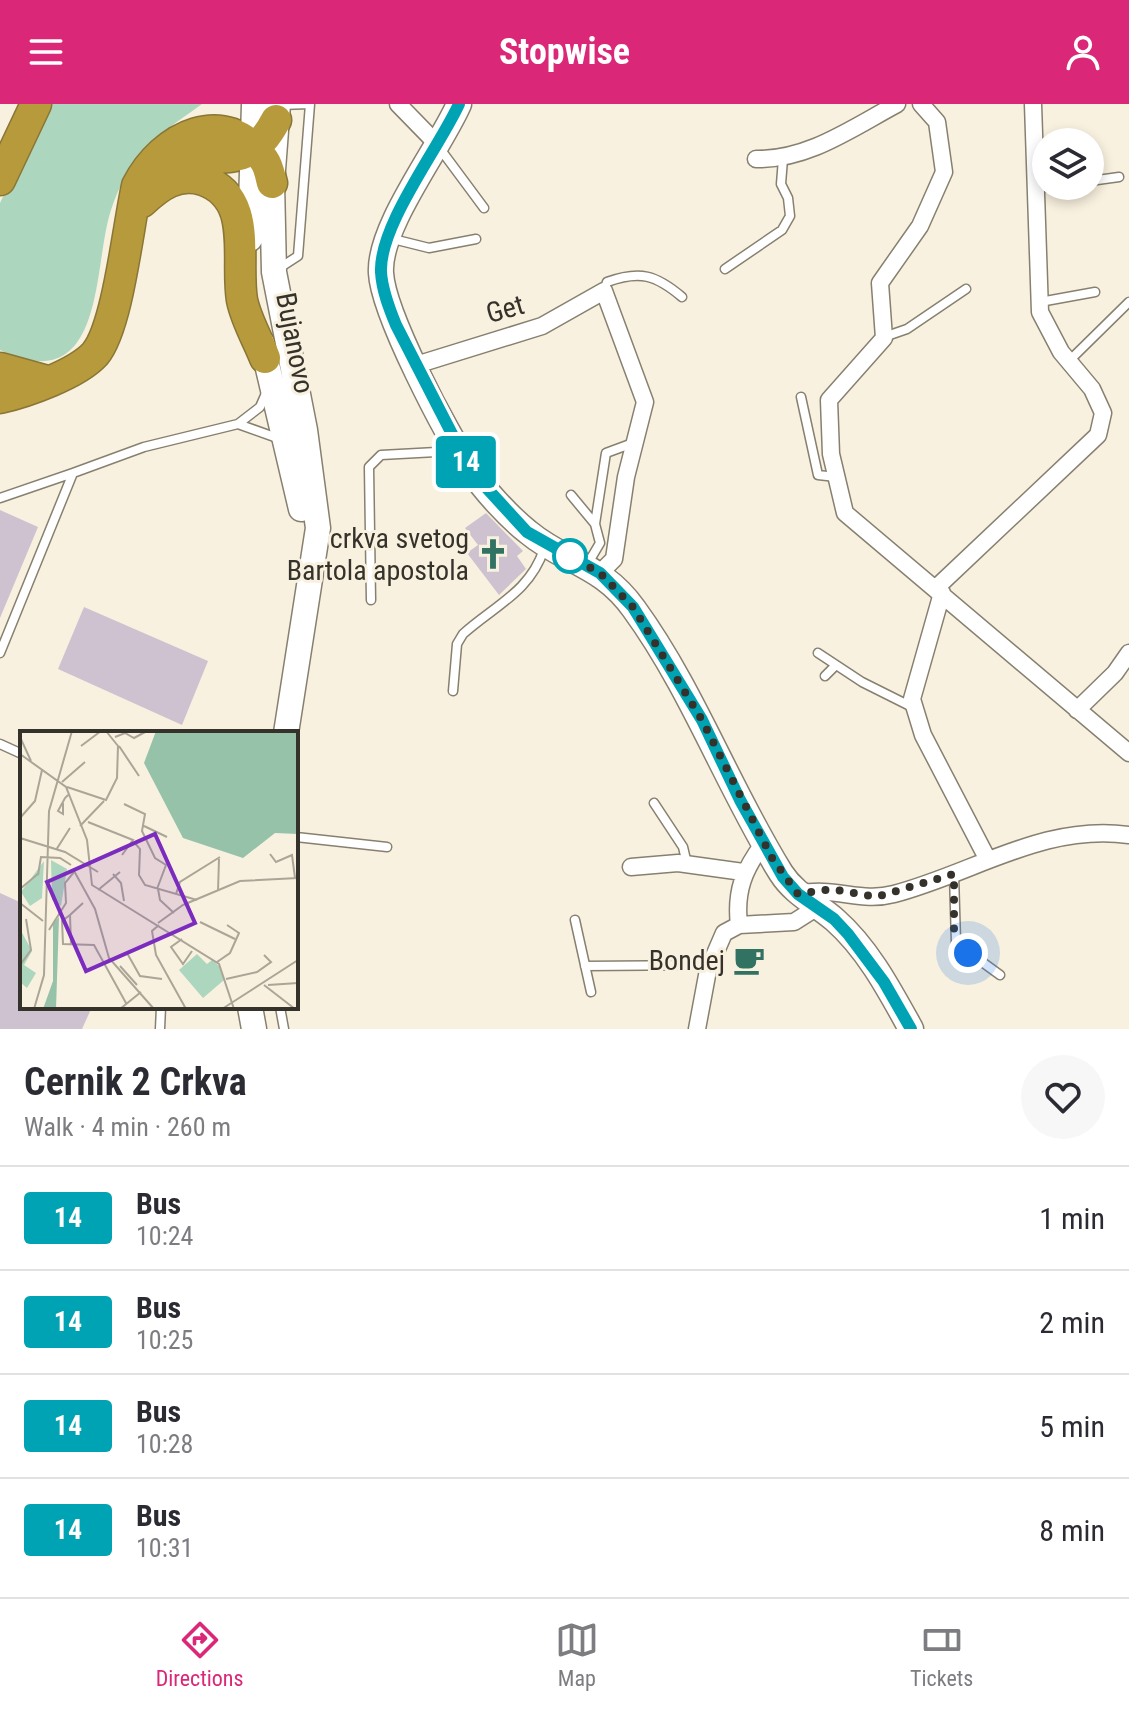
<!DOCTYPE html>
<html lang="en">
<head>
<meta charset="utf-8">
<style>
	body { margin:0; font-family:"Roboto Condensed",sans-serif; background:#f7f7f7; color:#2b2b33; height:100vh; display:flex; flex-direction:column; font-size:30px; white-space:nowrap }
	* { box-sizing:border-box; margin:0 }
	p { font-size:26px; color:#7c7c81 }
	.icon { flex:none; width:44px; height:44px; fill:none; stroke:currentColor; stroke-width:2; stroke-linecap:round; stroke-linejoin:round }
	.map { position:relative; height:925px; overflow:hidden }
	.panel { display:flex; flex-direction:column; background:#fff; flex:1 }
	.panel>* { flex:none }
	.badge { padding:0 16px; border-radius:6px; font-size:28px; line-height:52px }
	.fabs { position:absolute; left:1032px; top:24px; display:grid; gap:16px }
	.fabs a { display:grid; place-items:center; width:72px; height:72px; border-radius:50%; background:#fff; box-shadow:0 4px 12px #0003; font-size:40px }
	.you { position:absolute; width:40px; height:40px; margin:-20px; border:6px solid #fff; border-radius:50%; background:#1a73e8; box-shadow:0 0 0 12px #1a73e833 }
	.map>.badge { position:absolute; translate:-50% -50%; box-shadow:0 0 0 4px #fff }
	.round { display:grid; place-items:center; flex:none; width:84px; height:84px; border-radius:42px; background:#f7f7f7 }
	.overview { display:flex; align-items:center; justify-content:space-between; height:136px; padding:0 24px }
	h1 { font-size:38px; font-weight:700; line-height:60px }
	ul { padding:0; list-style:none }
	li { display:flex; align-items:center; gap:24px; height:104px; padding:0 24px; border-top:2px solid #e1e1e2 }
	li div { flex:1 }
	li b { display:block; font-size:30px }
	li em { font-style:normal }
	li .badge { min-width:88px; font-weight:700; text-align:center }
	header { display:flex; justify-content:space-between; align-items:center; height:104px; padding:0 24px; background:#db2777; color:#fff; font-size:36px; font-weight:700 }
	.dock { display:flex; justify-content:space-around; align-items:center; height:112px; border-top:2px solid #e1e1e2; background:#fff; font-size:22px; color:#7c7c81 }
	.dock a { display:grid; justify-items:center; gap:4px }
	.dock .selected { color:#db2777 }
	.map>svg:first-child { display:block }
	.green { fill:#add6be }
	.building { fill:#cec2d1 }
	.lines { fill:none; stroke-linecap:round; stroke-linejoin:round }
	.lane-casing { stroke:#878070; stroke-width:11 }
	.street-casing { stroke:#878070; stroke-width:19 }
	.secondary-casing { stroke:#878070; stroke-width:27 }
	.highway-casing { stroke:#897636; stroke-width:33 }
	.lane { stroke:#fff; stroke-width:8 }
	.street { stroke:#fff; stroke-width:16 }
	.secondary { stroke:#fff; stroke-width:24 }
	.highway { stroke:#b69a3c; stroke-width:30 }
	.line-casing { stroke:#fff; stroke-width:18 }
	.line { stroke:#00a3b4; stroke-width:12 }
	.walk { stroke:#35322b; stroke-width:8; stroke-dasharray:0 14.4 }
	.stop-dot { fill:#fff; stroke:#00a3b4; stroke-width:4 }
	.labels { text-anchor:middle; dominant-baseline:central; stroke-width:6; stroke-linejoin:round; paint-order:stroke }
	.street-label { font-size:28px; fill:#35322b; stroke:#f9f1df }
	.poi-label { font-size:28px; fill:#35322b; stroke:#f9f1df; text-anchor:end }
	.inset-road { fill:none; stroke:#aba597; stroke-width:2 }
	.view { fill:#7b2cbf; fill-opacity:0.15; stroke:#7b2cbf; stroke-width:4 }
	.inset-edge { fill:none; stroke:#35322b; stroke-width:4 }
</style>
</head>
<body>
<header><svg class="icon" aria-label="menu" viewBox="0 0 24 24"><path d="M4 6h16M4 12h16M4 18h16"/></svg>Stopwise<svg class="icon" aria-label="person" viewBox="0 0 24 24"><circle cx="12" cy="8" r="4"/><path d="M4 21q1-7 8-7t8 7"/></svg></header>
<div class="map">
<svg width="1129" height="925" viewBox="0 0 1129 925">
	<rect width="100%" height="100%" fill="#f9f1df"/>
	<!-- green -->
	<path class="green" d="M46,0H202C172,22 146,37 127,70C118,85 111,103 107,121C94,181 98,293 0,246V99Z"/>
	<!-- building -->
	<path class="building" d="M0,406L38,423L0,514Z
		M486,409L523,447L517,452L526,465L499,491L467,449L478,441L465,424Z
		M84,503L208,557L182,621L58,565Z
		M0,789L22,799V903H92L82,925H0Z"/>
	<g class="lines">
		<defs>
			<path id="lane" d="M438,42L484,104
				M1090,77L1119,73
				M1036,84L1052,82
				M389,134L429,144L476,135
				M278,165L298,152L310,0L280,1
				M725,165L782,126L790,112L788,94L781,80L783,55
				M604,187L607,178C640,166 656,171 682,193
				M1040,198L1095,188
				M884,233L907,225L966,185
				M1069,257L1129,198
				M267,287L260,303L238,320L280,335
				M801,293L818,371L836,373
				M571,391L595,420
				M0,394L73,369
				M587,461L600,439L595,420L606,349L633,339
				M371,496L369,363L381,351L455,347
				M0,549L73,369L144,343L238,320
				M818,549L862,578L914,604
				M825,572L836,561
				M453,587L457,540L463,530C494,502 530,488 544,445
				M0,640L22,650
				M654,699L683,743L687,760
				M296,733L387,743
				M954,770L956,839L1000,871
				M575,816L591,888
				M585,862L710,861
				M280,903L284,925
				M160,925L161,903"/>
			<path id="street" d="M398,0L438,41
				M921,0L937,18L944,68L920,122L880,179L884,234L829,296L831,350L845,409L1129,649
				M756,55C808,56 852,24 897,0
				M416,261L542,222L604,187L645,298L626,373L614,455L600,469
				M936,484L1098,331L1103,309L1092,285L1061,248L1040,208L1033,0
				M942,489L912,595L923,631L988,756
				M1077,606L1115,569L1129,549
				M631,763L678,759L743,768
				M798,790C835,782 860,799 894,790C974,769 1044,719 1129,731
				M739,821C735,787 744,765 764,739
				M697,925L708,866L724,829L739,821L794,818L816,804"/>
			<path id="secondary" d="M278,0L272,79L274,168L305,326L318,424L286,629
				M459,0C440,44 378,123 381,169C383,209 446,330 471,366C485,387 508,412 528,428C565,459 602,460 634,505C693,586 728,684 781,769C795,791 817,800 835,816C868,845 890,887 911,925
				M250,135L254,0
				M262,239L301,405
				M250,903L254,925"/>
			<path id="highway" d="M168,65C214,40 245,75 276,16
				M0,76L36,0
				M142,98C159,82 178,68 203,76C255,94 235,154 242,196C246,216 258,236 265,254
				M0,264L47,277
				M0,294C26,288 77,270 95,250C118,223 128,122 137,82C162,32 226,0 264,56C269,63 270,72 272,79"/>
		</defs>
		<!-- lane casing -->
		<use href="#lane" class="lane-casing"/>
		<!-- street casing -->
		<use href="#street" class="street-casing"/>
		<!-- secondary casing -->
		<use href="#secondary" class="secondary-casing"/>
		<!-- highway casing -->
		<use href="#highway" class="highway-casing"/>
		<!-- lane -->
		<use href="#lane" class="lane"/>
		<!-- street -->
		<use href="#street" class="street"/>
		<!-- secondary -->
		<use href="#secondary" class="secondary"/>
		<!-- highway -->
		<use href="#highway" class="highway"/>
	</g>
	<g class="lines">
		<defs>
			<path id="line" d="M459,0C439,44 379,121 381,168C382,186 389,204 396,221L471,367L527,428L600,469L633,503L702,616L740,696L783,773L798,790L834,815L848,830L884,878L911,925"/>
		</defs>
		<!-- line casing -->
		<use href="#line" class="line-casing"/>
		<!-- line -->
		<use href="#line" class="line"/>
		<!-- walk -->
		<path class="walk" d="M570,452L561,448L600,469L633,503L702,616L772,754L798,790L832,785L876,793L954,770V832L968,849"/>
	</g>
	<!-- icons -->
	<defs>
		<symbol id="church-bare" viewBox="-9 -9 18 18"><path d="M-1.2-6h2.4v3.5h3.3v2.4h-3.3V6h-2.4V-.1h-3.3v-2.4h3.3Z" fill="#327262" stroke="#f9f1df" stroke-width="2.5" paint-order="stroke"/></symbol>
		<symbol id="cafe-bare" viewBox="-9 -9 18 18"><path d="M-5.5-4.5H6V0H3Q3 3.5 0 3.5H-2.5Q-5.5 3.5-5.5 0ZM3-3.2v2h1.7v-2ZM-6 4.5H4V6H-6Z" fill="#327262" stroke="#f9f1df" stroke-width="2.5" paint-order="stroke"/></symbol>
	</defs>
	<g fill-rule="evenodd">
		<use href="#church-bare" x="471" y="428" width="44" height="44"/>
		<use href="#cafe-bare" x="727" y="834" width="44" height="44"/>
	</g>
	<!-- markers -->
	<circle class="stop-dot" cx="570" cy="452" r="16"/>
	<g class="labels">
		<!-- street labels -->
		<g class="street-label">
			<text transform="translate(505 205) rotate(-16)">Get</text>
			<text transform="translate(295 239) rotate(79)">Bujanovo</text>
		</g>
		<!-- poi labels -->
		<g class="poi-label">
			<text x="469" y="434">crkva svetog<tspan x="469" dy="32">Bartola apostola</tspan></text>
			<text x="725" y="856">Bondej</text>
		</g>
	</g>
	<!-- overview -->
	<g transform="translate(20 627)">
		<rect width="278" height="278" fill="#f9f1df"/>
		<path d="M31,129L47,138L41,175L32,169ZM24,130L22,167L10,175L1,161ZM0,198L12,220L4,234L16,242L7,257L0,251ZM177,223L187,233L192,229L200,236L204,249L183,267L159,239Z" fill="#add6be"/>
		<path d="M136,0H278V103L255,102L223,127L163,107L124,32ZM39,186L36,278H23L33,250V193Z" fill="#95c2a8"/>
		<path class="inset-road" d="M0,6L11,30M95,6L105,2L114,7L127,0M61,15L81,0M99,15L119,45M0,23L46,56L67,109L72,154L199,233L214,278M42,51L65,31M47,56L86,69L97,47L98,15L86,0M43,72V83L38,80L45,67L48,64M104,73L125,83L122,100L135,127L146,134L137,158M0,87L15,70L22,39M68,91L113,109L102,124M60,95L84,70M124,95L147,106M0,107L45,121L78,141M114,111L120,118L119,144L125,154L177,169M36,119L50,97M250,123L256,131L272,124L275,147M53,138L75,178L89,227L134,278M93,143L101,152L104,170M18,144L21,126L40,127L51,134M0,158L19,142M138,158L140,169L154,182M78,159L100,141M198,160L199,128M156,163L160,151L200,126M0,172L23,190M50,184L42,190L43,213L74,214L106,272M180,191L215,208M138,192L163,174L220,150L278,147M139,194L132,200L136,224L166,278M29,199L46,172L45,152L54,141M162,208L151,216L163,233L172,220M51,213L50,184L63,172M107,222L120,245L142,248M197,231L210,222L219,202L207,194M0,234L11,219L6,188M100,235L117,254M206,248L237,241L251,231L244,224M244,254L275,278M248,254L278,252M14,278L24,244L29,80L52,0M100,278L121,261M202,278L278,229"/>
		<path class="view" d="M135,103L175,192L66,240L27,151Z"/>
		<rect width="278" height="278" class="inset-edge"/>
	</g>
</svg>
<div class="fabs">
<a><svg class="icon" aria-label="layers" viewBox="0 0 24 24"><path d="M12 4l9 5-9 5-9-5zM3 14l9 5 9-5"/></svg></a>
</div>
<div class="you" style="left:968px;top:849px"></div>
<b class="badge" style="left:466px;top:358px;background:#00a3b4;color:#fff">14</b>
</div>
<section class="panel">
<div class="overview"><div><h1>Cernik 2 Crkva</h1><p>Walk · 4 min · 260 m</p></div><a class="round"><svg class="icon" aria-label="heart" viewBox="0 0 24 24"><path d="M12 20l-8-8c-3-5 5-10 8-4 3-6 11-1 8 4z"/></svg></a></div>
<ul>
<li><span class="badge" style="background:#00a3b4;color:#fff">14</span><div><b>Bus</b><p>10:24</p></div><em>1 min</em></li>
<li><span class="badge" style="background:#00a3b4;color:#fff">14</span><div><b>Bus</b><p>10:25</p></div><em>2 min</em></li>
<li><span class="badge" style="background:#00a3b4;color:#fff">14</span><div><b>Bus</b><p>10:28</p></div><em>5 min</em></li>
<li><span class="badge" style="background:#00a3b4;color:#fff">14</span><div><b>Bus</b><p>10:31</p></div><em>8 min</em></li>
</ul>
</section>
<nav class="dock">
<a class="selected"><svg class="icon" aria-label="directions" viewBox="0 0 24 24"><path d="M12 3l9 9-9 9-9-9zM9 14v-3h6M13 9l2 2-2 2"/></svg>Directions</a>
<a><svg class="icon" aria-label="map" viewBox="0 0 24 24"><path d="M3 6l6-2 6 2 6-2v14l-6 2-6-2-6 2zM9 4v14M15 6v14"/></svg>Map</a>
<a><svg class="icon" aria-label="tickets" viewBox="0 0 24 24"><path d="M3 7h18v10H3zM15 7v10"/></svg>Tickets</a>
</nav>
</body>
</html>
